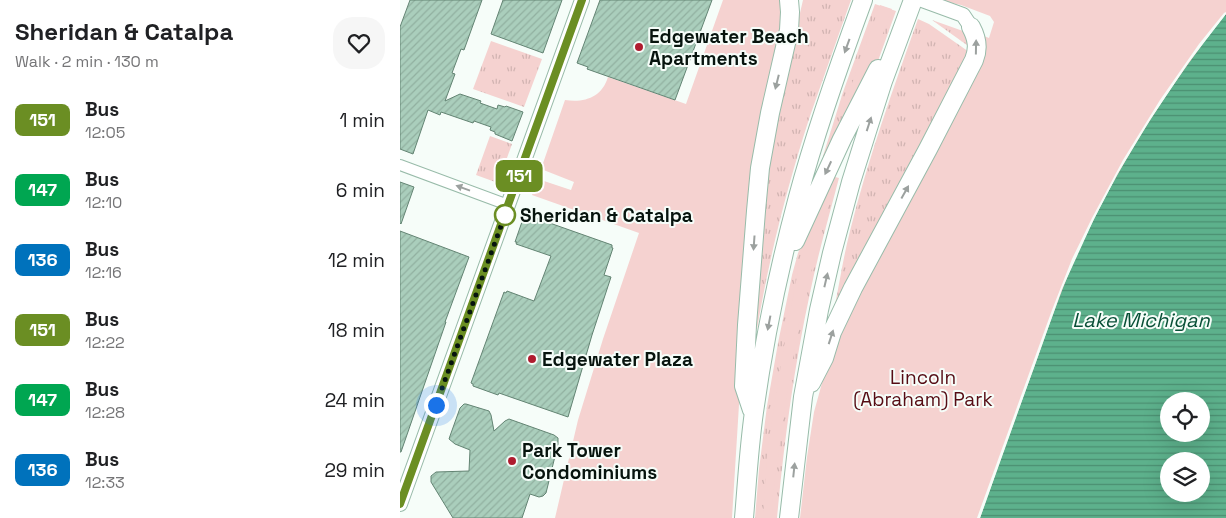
<!DOCTYPE html>
<html lang="en">
<head>
<meta charset="utf-8">
<style>
	body { margin:0; font-family:"Space Grotesk",sans-serif; background:#f6f6f6; color:#202124; height:100vh; display:flex; flex-direction:column; font-size:19px; white-space:nowrap }
	* { box-sizing:border-box; margin:0 }
	p { font-size:16px; color:#757577 }
	.icon { flex:none; width:28px; height:28px; fill:none; stroke:currentColor; stroke-width:2; stroke-linecap:round; stroke-linejoin:round }
	.map { position:relative; flex:1; overflow:hidden }
	.panel { display:flex; flex-direction:column; background:#fff; width:400px }
	.panel>* { flex:none }
	.badge { padding:0 10px; border-radius:8px; font-size:18px; line-height:32px }
	.buttons { position:absolute; left:760px; top:392px; display:grid; gap:10px }
	.buttons a { display:grid; place-items:center; width:50px; height:50px; border-radius:50%; background:#fff; box-shadow:0 5px 20px #0002; font-size:25px }
	.you { position:absolute; width:25px; height:25px; margin:-12px; border:4px solid #fff; border-radius:50%; background:#1a73e8; box-shadow:0 0 0 8px #1a73e833 }
	.map>.badge { position:absolute; translate:-50% -50%; box-shadow:0 0 0 2px #fff }
	.round { display:grid; place-items:center; flex:none; width:52px; height:52px; border-radius:20px; background:#f6f6f6 }
	.overview { display:flex; align-items:center; justify-content:space-between; height:85px; padding:0 15px }
	h1 { font-size:24px; font-weight:700; line-height:38px }
	ul { padding:0; list-style:none }
	li { display:flex; align-items:center; gap:15px; height:70px; padding:0 15px }
	li div { flex:1 }
	li b { display:block; font-size:19px }
	li em { font-style:normal }
	li .badge { min-width:55px; font-weight:700; text-align:center }
	main { display:flex; flex:1; min-height:0 }
	.map>svg:first-child { display:block }
	.grass { fill:url(#grass-tufts) }
	.green { fill:#f5d2d0 }
	.water { fill:url(#water-rules); fill-rule:evenodd }
	.pier { fill:#f6fdf9 }
	.building { fill:url(#building-hatch); stroke:#638473 }
	.lines { fill:none; stroke-linecap:round; stroke-linejoin:round }
	.street-casing { stroke:#98bba9; stroke-width:12 }
	.secondary-casing { stroke:#98bba9; stroke-width:16 }
	.highway-casing { stroke:#98bba9; stroke-width:20 }
	.street { stroke:#fff; stroke-width:10 }
	.secondary { stroke:#fff; stroke-width:14 }
	.highway { stroke:#fff; stroke-width:18 }
	.oneway { fill:#9ca19f }
	.line-casing { stroke:#fff; stroke-width:11 }
	.line { stroke:#6b8e23; stroke-width:8 }
	.walk { stroke:#07140e; stroke-width:5; stroke-dasharray:0 9 }
	.poi-dot { fill:#af1c2f; stroke:#f6fdf9; stroke-width:2 }
	.stop-dot { fill:#fff; stroke:#6b8e23; stroke-width:2.5 }
	.labels { text-anchor:middle; dominant-baseline:central; stroke-width:4; stroke-linejoin:round; paint-order:stroke }
	.poi-label { font-size:19px; font-weight:bold; fill:#07140e; stroke:#f6fdf9; text-anchor:start }
	.stop-label { font-size:19px; font-weight:bold; fill:#07140e; stroke:#f6fdf9; text-anchor:start }
	.park-label { font-size:19px; fill:#560c14; stroke:#f6fdf9 }
	.water-label { font-size:20px; font-style:italic; fill:#095037; stroke:#f6fdf9 }
</style>
</head>
<body>
<main>
<section class="panel">
<div class="overview"><div><h1>Sheridan &amp; Catalpa</h1><p>Walk · 2 min · 130 m</p></div><a class="round"><svg class="icon" aria-label="heart" viewBox="0 0 24 24"><path d="M12 20l-8-8c-3-5 5-10 8-4 3-6 11-1 8 4z"/></svg></a></div>
<ul>
<li><span class="badge" style="background:#6b8e23;color:#fff">151</span><div><b>Bus</b><p>12:05</p></div><em>1 min</em></li>
<li><span class="badge" style="background:#00a651;color:#fff">147</span><div><b>Bus</b><p>12:10</p></div><em>6 min</em></li>
<li><span class="badge" style="background:#0072bc;color:#fff">136</span><div><b>Bus</b><p>12:16</p></div><em>12 min</em></li>
<li><span class="badge" style="background:#6b8e23;color:#fff">151</span><div><b>Bus</b><p>12:22</p></div><em>18 min</em></li>
<li><span class="badge" style="background:#00a651;color:#fff">147</span><div><b>Bus</b><p>12:28</p></div><em>24 min</em></li>
<li><span class="badge" style="background:#0072bc;color:#fff">136</span><div><b>Bus</b><p>12:33</p></div><em>29 min</em></li>
</ul>
</section>
<div class="map">
<svg width="826" height="518" viewBox="0 0 826 518">
	<defs>
		<pattern id="grass-tufts" width="24" height="20" patternUnits="userSpaceOnUse" patternTransform="scale(1.25)"><rect width="24" height="20" fill="#f5d2d0"/><path d="M3 7l-1-3M5 7V3M7 7l1-3M15 17l-1-3M17 17v-4M19 17l1-3" fill="none" stroke="#d1b3b1"/></pattern>
		<pattern id="water-rules" width="6" height="5" patternUnits="userSpaceOnUse" patternTransform="scale(1.25)"><rect width="6" height="5" fill="#5db18c"/><path d="M0 2.5h6" fill="none" stroke="#4b8f71"/></pattern>
		<pattern id="building-hatch" width="6" height="6" patternUnits="userSpaceOnUse" patternTransform="scale(1.25)"><rect width="6" height="6" fill="#aacebc"/><path d="M-1 1l2-2M0 6l6-6M5 7l2-2" fill="none" stroke="#91b0a0"/></pattern>
	</defs>
	<rect width="100%" height="100%" fill="#f6fdf9"/>
	<!-- grass -->
	<path class="grass" d="M403,0H451C437,39 423,79 409,119C387,187 369,258 357,329H355L366,176L382,91Z
		M475,4L496,11L478,61L429,158L423,156L443,92Z
		M518,19L529,24L572,54L433,314C439,287 443,258 450,231C468,159 493,89 518,19Z
		M532,20L563,31L565,33L571,48Z
		M91,41L142,59L124,107L73,89Z
		M90,136L112,144L98,183L76,175Z
		M431,176L439,178C429,216 418,254 410,293C394,367 384,442 377,518H355L359,469L367,406L378,343L392,275L398,253Z"/>
	<!-- green -->
	<path class="green" d="M323,0H383L384,8L350,227L332,518H155L178,420L203,339L239,233L132,195L138,179L171,190L174,182L141,169L165,100C185,103 202,97 208,77L286,104Z
		M538,0H826V14L809,35L712,184L687,233L654,311L580,518H400L407,457L414,412L422,383L433,351L447,314L528,163L576,76L583,58L584,36L589,38L594,22L590,16L561,5Z
		M480,5L492,9L473,61L450,103L444,115H443L442,112Z
		M431,181H433L434,184L401,311L384,412L373,495L372,518H363L367,453L383,352L404,238Z"/>
	<!-- water -->
	<path class="water" d="M826,14V518H580C598,467 616,416 635,365C648,329 660,293 675,259C715,171 766,89 826,14ZM769,401H801V434H769ZM769,461H801V494H769Z"/>
	<!-- pier -->
	<path class="pier" d="M826,12V14L789,62L750,120L718,173L694,219L662,289L580,518H577L652,310L672,259L692,218L723,160L760,100L799,44L824,13Z"/>
	<!-- building -->
	<path class="building" d="M10,0H82L64,50L61,49L52,73L55,74L45,101L60,94L81,101L80,103L97,109L98,105L105,107L106,106L123,112L112,141L95,134V132L90,130L91,127L74,121L73,123L41,112L40,115L28,110L13,154L0,149V27Z
		M103,0H162L143,53L91,34Z
		M200,0H312L275,100L187,69L188,67L177,63Z
		M0,182L14,187L1,224L0,223Z
		M127,215L212,245V248H213L204,275L211,277L192,335L168,417L99,393L98,395L73,386V384L71,383L104,292L106,293L107,291L134,301L151,256L116,244L117,242H115L124,216L126,217Z
		M0,231L69,257L45,322H46L1,452H0Z
		M64,404H66L89,411L91,415L94,431L105,421L109,419L154,435L158,438V444L146,493L143,496L139,497L130,494L122,518H53L31,482V476L36,472L69,471L70,450L55,444L49,439L50,436L60,408Z"/>
	<g class="lines">
		<defs>
			<path id="street" d="M0,165L108,205"/>
			<path id="secondary" d="M522,0L563,15L571,27
				M0,504L182,0"/>
			<path id="highway" d="M395,241L442,139L478,69
				M411,383L424,358L432,332L453,288L528,149L574,60C579,48 577,38 571,27
				M352,410L344,386L347,325L356,211L360,168L370,113L389,30L390,12L389,0
				M344,518C347,483 349,447 354,412C364,340 379,268 398,197C416,130 439,65 463,0
				M389,518L403,397L419,310L432,253L451,182L468,128L483,81L513,0"/>
		</defs>
		<!-- street casing -->
		<use href="#street" class="street-casing"/>
		<!-- secondary casing -->
		<use href="#secondary" class="secondary-casing"/>
		<!-- highway casing -->
		<use href="#highway" class="highway-casing"/>
		<!-- street -->
		<use href="#street" class="street"/>
		<!-- secondary -->
		<use href="#secondary" class="secondary"/>
		<!-- highway -->
		<use href="#highway" class="highway"/>
	</g>
	<!-- one-way arrows -->
	<defs><path id="oneway-solid" d="M-6-.8H1V-3.2L6.5 0L1 3.2V.8H-6Z" transform="scale(1.25)"/></defs>
	<g class="oneway">
		<use href="#oneway-solid" transform="translate(447 46) rotate(110)"/>
		<use href="#oneway-solid" transform="translate(576 47) rotate(-89)"/>
		<use href="#oneway-solid" transform="translate(377 82) rotate(104)"/>
		<use href="#oneway-solid" transform="translate(469 124) rotate(-72)"/>
		<use href="#oneway-solid" transform="translate(428 168) rotate(115)"/>
		<use href="#oneway-solid" transform="translate(63 188) rotate(-160)"/>
		<use href="#oneway-solid" transform="translate(505 192) rotate(-61)"/>
		<use href="#oneway-solid" transform="translate(354 243) rotate(94)"/>
		<use href="#oneway-solid" transform="translate(426 280) rotate(-77)"/>
		<use href="#oneway-solid" transform="translate(369 323) rotate(101)"/>
		<use href="#oneway-solid" transform="translate(431 337) rotate(-72)"/>
		<use href="#oneway-solid" transform="translate(394 470) rotate(-84)"/>
	</g>
	<g class="lines">
		<defs>
			<path id="line" d="M0,504L182,0"/>
		</defs>
		<!-- line casing -->
		<use href="#line" class="line-casing"/>
		<!-- line -->
		<use href="#line" class="line"/>
		<!-- walk -->
		<path class="walk" d="M36,405L105,215"/>
	</g>
	<!-- markers -->
	<g class="poi-dot">
		<circle cx="239" cy="47" r="5"/>
		<circle cx="132" cy="359" r="5"/>
		<circle cx="112" cy="461" r="5"/>
	</g>
	<circle class="stop-dot" cx="105" cy="215" r="10"/>
	<g class="labels">
		<!-- poi labels -->
		<g class="poi-label">
			<text x="249" y="36">Edgewater Beach<tspan x="249" dy="22">Apartments</tspan></text>
			<text x="142" y="359">Edgewater Plaza</text>
			<text x="122" y="450">Park Tower<tspan x="122" dy="22">Condominiums</tspan></text>
		</g>
		<!-- stop labels -->
		<g class="stop-label">
			<text x="120" y="215">Sheridan &amp; Catalpa</text>
		</g>
		<!-- park labels -->
		<g class="park-label">
			<text x="523" y="377">Lincoln<tspan x="523" dy="22">(Abraham) Park</tspan></text>
		</g>
		<!-- water labels -->
		<g class="water-label">
			<text x="741" y="320">Lake Michigan</text>
		</g>
	</g>
</svg>
<div class="buttons">
<a><svg class="icon" aria-label="locate" viewBox="0 0 24 24"><circle cx="12" cy="12" r="6"/><path d="M12 2v4M12 18v4M2 12h4M18 12h4"/></svg></a>
<a><svg class="icon" aria-label="layers" viewBox="0 0 24 24"><path d="M12 4l9 5-9 5-9-5zM3 14l9 5 9-5"/></svg></a>
</div>
<div class="you" style="left:36px;top:405px"></div>
<b class="badge" style="left:119px;top:176px;background:#6b8e23;color:#fff">151</b>
</div>
</main>
</body>
</html>
